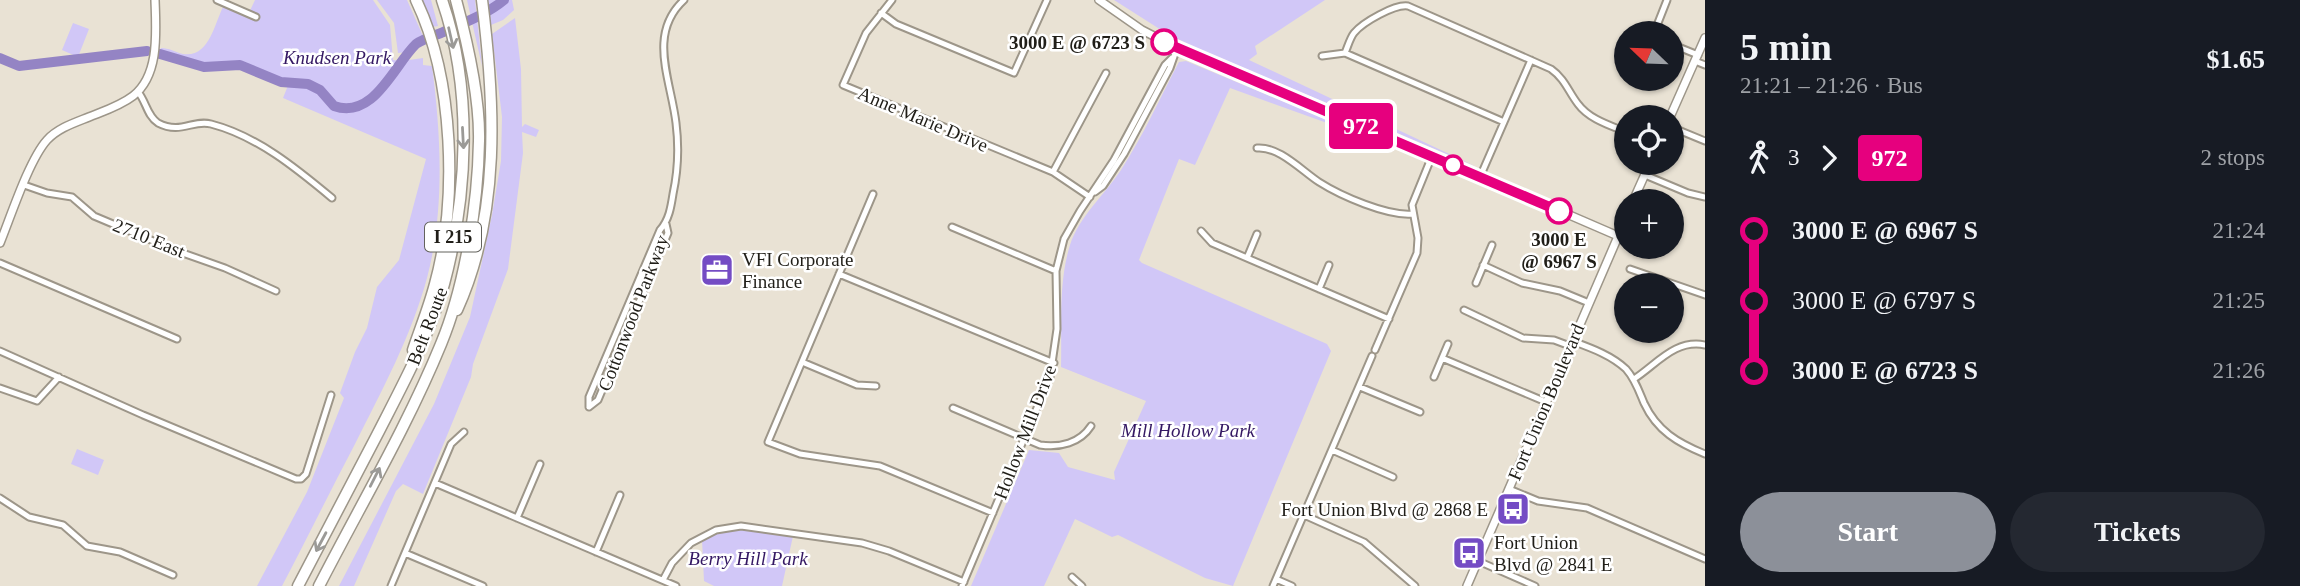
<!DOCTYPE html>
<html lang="en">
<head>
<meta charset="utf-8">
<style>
	body { margin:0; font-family:Georgia,serif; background:#242831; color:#f1f3f6; height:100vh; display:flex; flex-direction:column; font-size:26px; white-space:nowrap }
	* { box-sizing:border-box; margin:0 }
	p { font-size:23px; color:#9ea1a6 }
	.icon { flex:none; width:38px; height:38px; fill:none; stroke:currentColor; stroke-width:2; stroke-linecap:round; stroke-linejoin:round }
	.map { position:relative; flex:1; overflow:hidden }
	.side { display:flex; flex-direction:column; background:#171b24; width:595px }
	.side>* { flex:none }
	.badge { padding:0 14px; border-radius:5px; font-size:24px; line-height:46px }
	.needle { width:46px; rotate:293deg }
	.fabs { position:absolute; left:1614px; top:21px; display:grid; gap:14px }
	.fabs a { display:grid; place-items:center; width:70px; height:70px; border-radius:50%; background:#171b24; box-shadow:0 2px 5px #0004; font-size:35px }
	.map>.badge { position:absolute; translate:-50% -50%; box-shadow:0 0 0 4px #fff }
	.legs { display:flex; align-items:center; gap:10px; height:77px; padding:0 35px; font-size:23px }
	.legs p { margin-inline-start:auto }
	.overview { display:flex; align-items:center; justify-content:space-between; height:119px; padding:0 35px }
	h1 { font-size:38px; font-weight:700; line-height:52px }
	.primary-button { display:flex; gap:14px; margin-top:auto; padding:14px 35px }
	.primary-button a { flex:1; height:80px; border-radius:42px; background:#8c9099; color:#fff; font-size:28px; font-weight:700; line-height:80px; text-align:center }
	.primary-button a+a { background:#242831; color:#f1f3f6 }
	ul { padding:0 35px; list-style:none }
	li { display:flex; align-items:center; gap:24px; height:70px; font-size:26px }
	li i { display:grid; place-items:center; width:10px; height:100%; margin:0 9px; background:currentColor }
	li i::after { content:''; width:18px; height:18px; margin:-9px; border:5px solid; border-radius:50%; background:#171b24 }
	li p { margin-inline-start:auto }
	li:first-child i { background:linear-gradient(#0000 50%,currentColor 0) }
	li:last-child i { background:linear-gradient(currentColor 50%,#0000 0) }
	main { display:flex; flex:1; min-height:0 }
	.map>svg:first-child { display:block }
	.green { fill:#d1c7f7 }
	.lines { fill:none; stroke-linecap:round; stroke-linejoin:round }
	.river { stroke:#9484c4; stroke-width:10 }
	.minor-casing { stroke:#9d9689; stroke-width:9 }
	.secondary-casing { stroke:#9d9689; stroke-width:10 }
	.motorway-casing { stroke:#9d9689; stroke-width:13 }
	.minor { stroke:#fff; stroke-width:5 }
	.secondary { stroke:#fff; stroke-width:7 }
	.motorway { stroke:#fff; stroke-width:10 }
	.oneway { stroke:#9b9a97 }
	.line-1-casing { stroke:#fff; stroke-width:16 }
	.line-1 { stroke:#e6007e; stroke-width:10 }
	.stop-1-dot { fill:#fff; stroke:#e6007e; stroke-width:3.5 }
	.labels { text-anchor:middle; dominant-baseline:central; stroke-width:5; stroke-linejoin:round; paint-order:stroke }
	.shield { fill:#fff; stroke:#63625d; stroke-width:2 }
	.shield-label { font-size:18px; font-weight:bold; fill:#201e18 }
	.stop-label { font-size:19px; font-weight:bold; fill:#201e18; stroke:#fff; text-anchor:end }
	.park-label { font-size:19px; font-style:italic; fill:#341863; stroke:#fff }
	.street-label { font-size:19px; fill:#201e18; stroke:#fff }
	.poi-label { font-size:19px; fill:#201e18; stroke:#fff; text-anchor:start }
</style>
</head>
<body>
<main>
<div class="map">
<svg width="1705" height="586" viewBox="0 0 1705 586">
	<rect width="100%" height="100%" fill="#e9e2d4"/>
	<!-- green -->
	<path class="green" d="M255,0H373L390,25L393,60L402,61L423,58V65L432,66C441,135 445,210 427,278C411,337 382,390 355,444C330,491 307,539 282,586H257L307,492L344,398L340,393L355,352L367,328L377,287L399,260L426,159L283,98L289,83L281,82L240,65L204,67L160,54L161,48C169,48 175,52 183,54C209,58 214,25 223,7L247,17Z
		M377,0H407L423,36L408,52L398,53L394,23Z
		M420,0H431L438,26L432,27Z
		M467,0H475L487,112L482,66Z
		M487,0H512L514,10L503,20L491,25Z
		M1114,0H1325L1255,46L1257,54L1249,60L1477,167L1197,48L1169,35Z
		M515,18L521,69L522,127L525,124L539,130L536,137L522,132L523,153L508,269L473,364L471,377L423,494L403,484L396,491L354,586H339L434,404L470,317L492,215L501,161L502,117L492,34Z
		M73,23L89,29L78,57L62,50Z
		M1186,61L1328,120L1327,123L1230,88L1195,165L1179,159L1139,260L1142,263L1327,344L1331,351L1233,586L1205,578L1118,535L1112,537L1075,519L1044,586H971L1029,450L1059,453L1068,467L1115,480L1114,472L1146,401L1061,367C1062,327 1058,283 1070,245C1079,217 1105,194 1121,170C1143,136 1160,98 1179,62Z
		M77,449L104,460L98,475L71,464Z
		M740,529L793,536L782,586H714L704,581L702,540L721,532Z"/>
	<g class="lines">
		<!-- river -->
		<path class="river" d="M160,54L204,67L240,65L281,82L308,84L320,90L334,106C374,120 394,65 416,44C423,39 433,36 441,33C463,23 486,15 504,0
			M0,58L19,66L147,51"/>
		<defs>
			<path id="minor" d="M217,0L256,17
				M892,0L866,33L843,85L1053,172L1090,197
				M881,13L896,24L1014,73L1047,0
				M1654,33L1667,0
				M1671,44L1698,55
				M1345,53C1348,46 1350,38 1354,33C1363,22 1395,4 1408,6L1551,69C1565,79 1568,91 1578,104C1589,119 1609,125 1626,132
				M1322,56L1345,53L1504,122
				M1695,61L1705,65
				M138,92C146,101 147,116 158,123C181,135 193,119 211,124C257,136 296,168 332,198
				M1671,127L1705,141
				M1257,148C1279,146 1302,171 1319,182C1341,196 1387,216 1412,214
				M1053,172L1106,73
				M1645,175L1688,193L1705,197
				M1480,177L1531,60
				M24,185L47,193L72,197L94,216L177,251L225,268L276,291
				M1095,192L1103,186L1124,154L1170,68L1177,48
				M873,194L768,442L800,454L880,466L993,513
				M952,227L1056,271
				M1201,231L1212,243L1389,319
				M1247,258L1257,234
				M0,263L177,339
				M1483,265L1522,283L1560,291L1589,303
				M1630,269L1705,295
				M839,274L1054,363
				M1476,283L1492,245
				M1319,289L1329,265
				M1464,310L1523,338L1554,340L1570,346
				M1572,341C1591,348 1611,355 1626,369C1635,379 1639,391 1644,403C1657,431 1678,443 1705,454
				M1375,350L1417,253L1418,238L1412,205L1432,156
				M0,351L143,415L296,479H301L306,474L331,395
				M1442,358L1546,402
				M802,362L857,385L876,386
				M1434,377L1448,344
				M1634,379C1657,364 1675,339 1705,345
				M1360,387L1420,412
				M0,388L37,401L59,377
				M589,407V397L660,230C669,220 671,207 673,194C678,171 679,147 676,123C671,80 647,34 684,0
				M589,407L598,400L668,233L666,224
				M953,408L1040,445C1060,448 1080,443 1091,426
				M1332,450L1393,477
				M435,483L676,586
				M1509,489L1538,501L1587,508L1705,559
				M0,498L29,517L63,525L87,546L120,552L173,575
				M1304,515L1364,542L1415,586
				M517,518L540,464
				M596,552L620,495
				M405,553L483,586
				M1478,561L1535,586
				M1072,577L1082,586
				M1276,579L1292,586
				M663,580L672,563L691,543L716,530L741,526L862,543L889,551L964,582
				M391,586L451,444L464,432
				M962,586L1050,377L1057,329L1056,271L1064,239L1080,211L1114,160L1165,65L1172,58
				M1273,586L1372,356"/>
			<path id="secondary" d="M1099,0L1142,30L1177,48L1264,83L1618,236
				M1670,117L1705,38
				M1633,201L1650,163
				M0,243C11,216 29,160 47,140C58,128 74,123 89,117C104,111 120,106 133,96C160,75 156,31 155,0
				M1467,586L1626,218"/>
			<path id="motorway" d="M457,310C501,213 495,103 482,0
				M413,350C420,329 429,307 435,284C458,200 454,79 416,0
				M298,586C324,536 351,485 377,435C402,386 429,337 444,284C468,194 473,89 442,0
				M319,586C360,506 407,427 441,344C465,286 478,204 479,141C480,99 467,41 456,0"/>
		</defs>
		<!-- minor casing -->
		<use href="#minor" class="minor-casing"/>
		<!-- secondary casing -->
		<use href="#secondary" class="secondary-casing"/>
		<!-- motorway casing -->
		<use href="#motorway" class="motorway-casing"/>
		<!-- minor -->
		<use href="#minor" class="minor"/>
		<!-- secondary -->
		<use href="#secondary" class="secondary"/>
		<!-- motorway -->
		<use href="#motorway" class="motorway"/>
	</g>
	<!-- one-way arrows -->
	<defs><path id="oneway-shaft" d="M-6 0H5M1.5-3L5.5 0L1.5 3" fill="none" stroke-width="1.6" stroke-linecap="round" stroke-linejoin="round" transform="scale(1.75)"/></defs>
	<g class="oneway">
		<use href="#oneway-shaft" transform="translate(451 38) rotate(77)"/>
		<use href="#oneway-shaft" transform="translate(463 138) rotate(87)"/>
		<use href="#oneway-shaft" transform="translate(375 477) rotate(-63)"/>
		<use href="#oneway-shaft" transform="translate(321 542) rotate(118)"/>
	</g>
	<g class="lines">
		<defs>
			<path id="line-1" d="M1164,42L1559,211"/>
		</defs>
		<!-- line-1 casing -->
		<use href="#line-1" class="line-1-casing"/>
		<!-- line-1 -->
		<use href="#line-1" class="line-1"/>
	</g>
	<!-- icons -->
	<defs>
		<symbol id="office-square" viewBox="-11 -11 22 22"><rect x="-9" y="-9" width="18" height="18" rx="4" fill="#744cc4" stroke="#fff"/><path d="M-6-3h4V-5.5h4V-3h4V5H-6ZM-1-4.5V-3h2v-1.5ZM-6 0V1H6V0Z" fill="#fff"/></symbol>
		<symbol id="bus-square" viewBox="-11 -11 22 22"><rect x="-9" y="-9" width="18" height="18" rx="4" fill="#744cc4" stroke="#fff"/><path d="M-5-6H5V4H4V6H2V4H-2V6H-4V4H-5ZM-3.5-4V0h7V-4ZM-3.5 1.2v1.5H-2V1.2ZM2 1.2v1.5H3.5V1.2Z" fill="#fff"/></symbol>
	</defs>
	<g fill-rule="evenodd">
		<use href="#office-square" x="698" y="251" width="38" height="38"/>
		<use href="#bus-square" x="1494" y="490" width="38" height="38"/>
		<use href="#bus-square" x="1450" y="534" width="38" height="38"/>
	</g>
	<!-- markers -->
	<g class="stop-1-dot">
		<circle cx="1164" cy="42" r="12"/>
		<circle cx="1453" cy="165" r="9"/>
		<circle cx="1559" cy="211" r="12"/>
	</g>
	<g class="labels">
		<!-- shield labels -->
		<rect class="shield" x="425" y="222.5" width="56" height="29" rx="5"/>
		<g class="shield-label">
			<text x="453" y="237">I 215</text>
		</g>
		<!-- stop labels -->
		<g class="stop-label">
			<text x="1145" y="42">3000 E @ 6723 S</text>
			<text x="1559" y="239" text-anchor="middle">3000 E<tspan x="1559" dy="22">@ 6967 S</tspan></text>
		</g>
		<!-- park labels -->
		<g class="park-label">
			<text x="337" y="57">Knudsen Park</text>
			<text x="1188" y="430">Mill Hollow Park</text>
			<text x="748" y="558">Berry Hill Park</text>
		</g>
		<!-- street labels -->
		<g class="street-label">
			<text transform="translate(923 119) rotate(23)">Anne Marie Drive</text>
			<text transform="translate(149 238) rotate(22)">2710 East</text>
			<text transform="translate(633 313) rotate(-69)">Cottonwood Parkway</text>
			<text transform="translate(427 326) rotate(-69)">Belt Route</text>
			<text transform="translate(1546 402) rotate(-67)">Fort Union Boulevard</text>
			<text transform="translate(1025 432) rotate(-69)">Hollow Mill Drive</text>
		</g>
		<!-- poi labels -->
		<g class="poi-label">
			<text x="742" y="259">VFI Corporate<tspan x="742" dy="22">Finance</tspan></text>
			<text x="1488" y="509" text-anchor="end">Fort Union Blvd @ 2868 E</text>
			<text x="1494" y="542">Fort Union<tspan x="1494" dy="22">Blvd @ 2841 E</tspan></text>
		</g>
	</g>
</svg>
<div class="fabs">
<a><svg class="needle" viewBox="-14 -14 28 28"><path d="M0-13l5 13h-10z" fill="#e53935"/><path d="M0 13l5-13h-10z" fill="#9ea1a6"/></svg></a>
<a><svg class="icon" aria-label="locate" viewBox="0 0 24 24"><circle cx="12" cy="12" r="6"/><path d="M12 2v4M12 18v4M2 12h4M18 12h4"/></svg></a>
<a>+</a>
<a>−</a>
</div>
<b class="badge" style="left:1361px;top:126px;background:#e6007e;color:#fff">972</b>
</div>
<section class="side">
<div class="overview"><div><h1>5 min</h1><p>21:21 – 21:26 · Bus</p></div><b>$1.65</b></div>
<div class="legs"><svg class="icon" aria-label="walk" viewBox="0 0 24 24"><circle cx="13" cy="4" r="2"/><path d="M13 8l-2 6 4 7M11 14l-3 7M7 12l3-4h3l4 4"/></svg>3<svg class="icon" aria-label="forward" viewBox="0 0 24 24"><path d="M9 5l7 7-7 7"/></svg><b class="badge" style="background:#e6007e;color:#fff">972</b><p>2 stops</p></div>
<ul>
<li><i style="color:#e6007e"></i><b>3000 E @ 6967 S</b><p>21:24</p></li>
<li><i style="color:#e6007e"></i><span>3000 E @ 6797 S</span><p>21:25</p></li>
<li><i style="color:#e6007e"></i><b>3000 E @ 6723 S</b><p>21:26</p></li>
</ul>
<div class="primary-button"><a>Start</a><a>Tickets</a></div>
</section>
</main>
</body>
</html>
